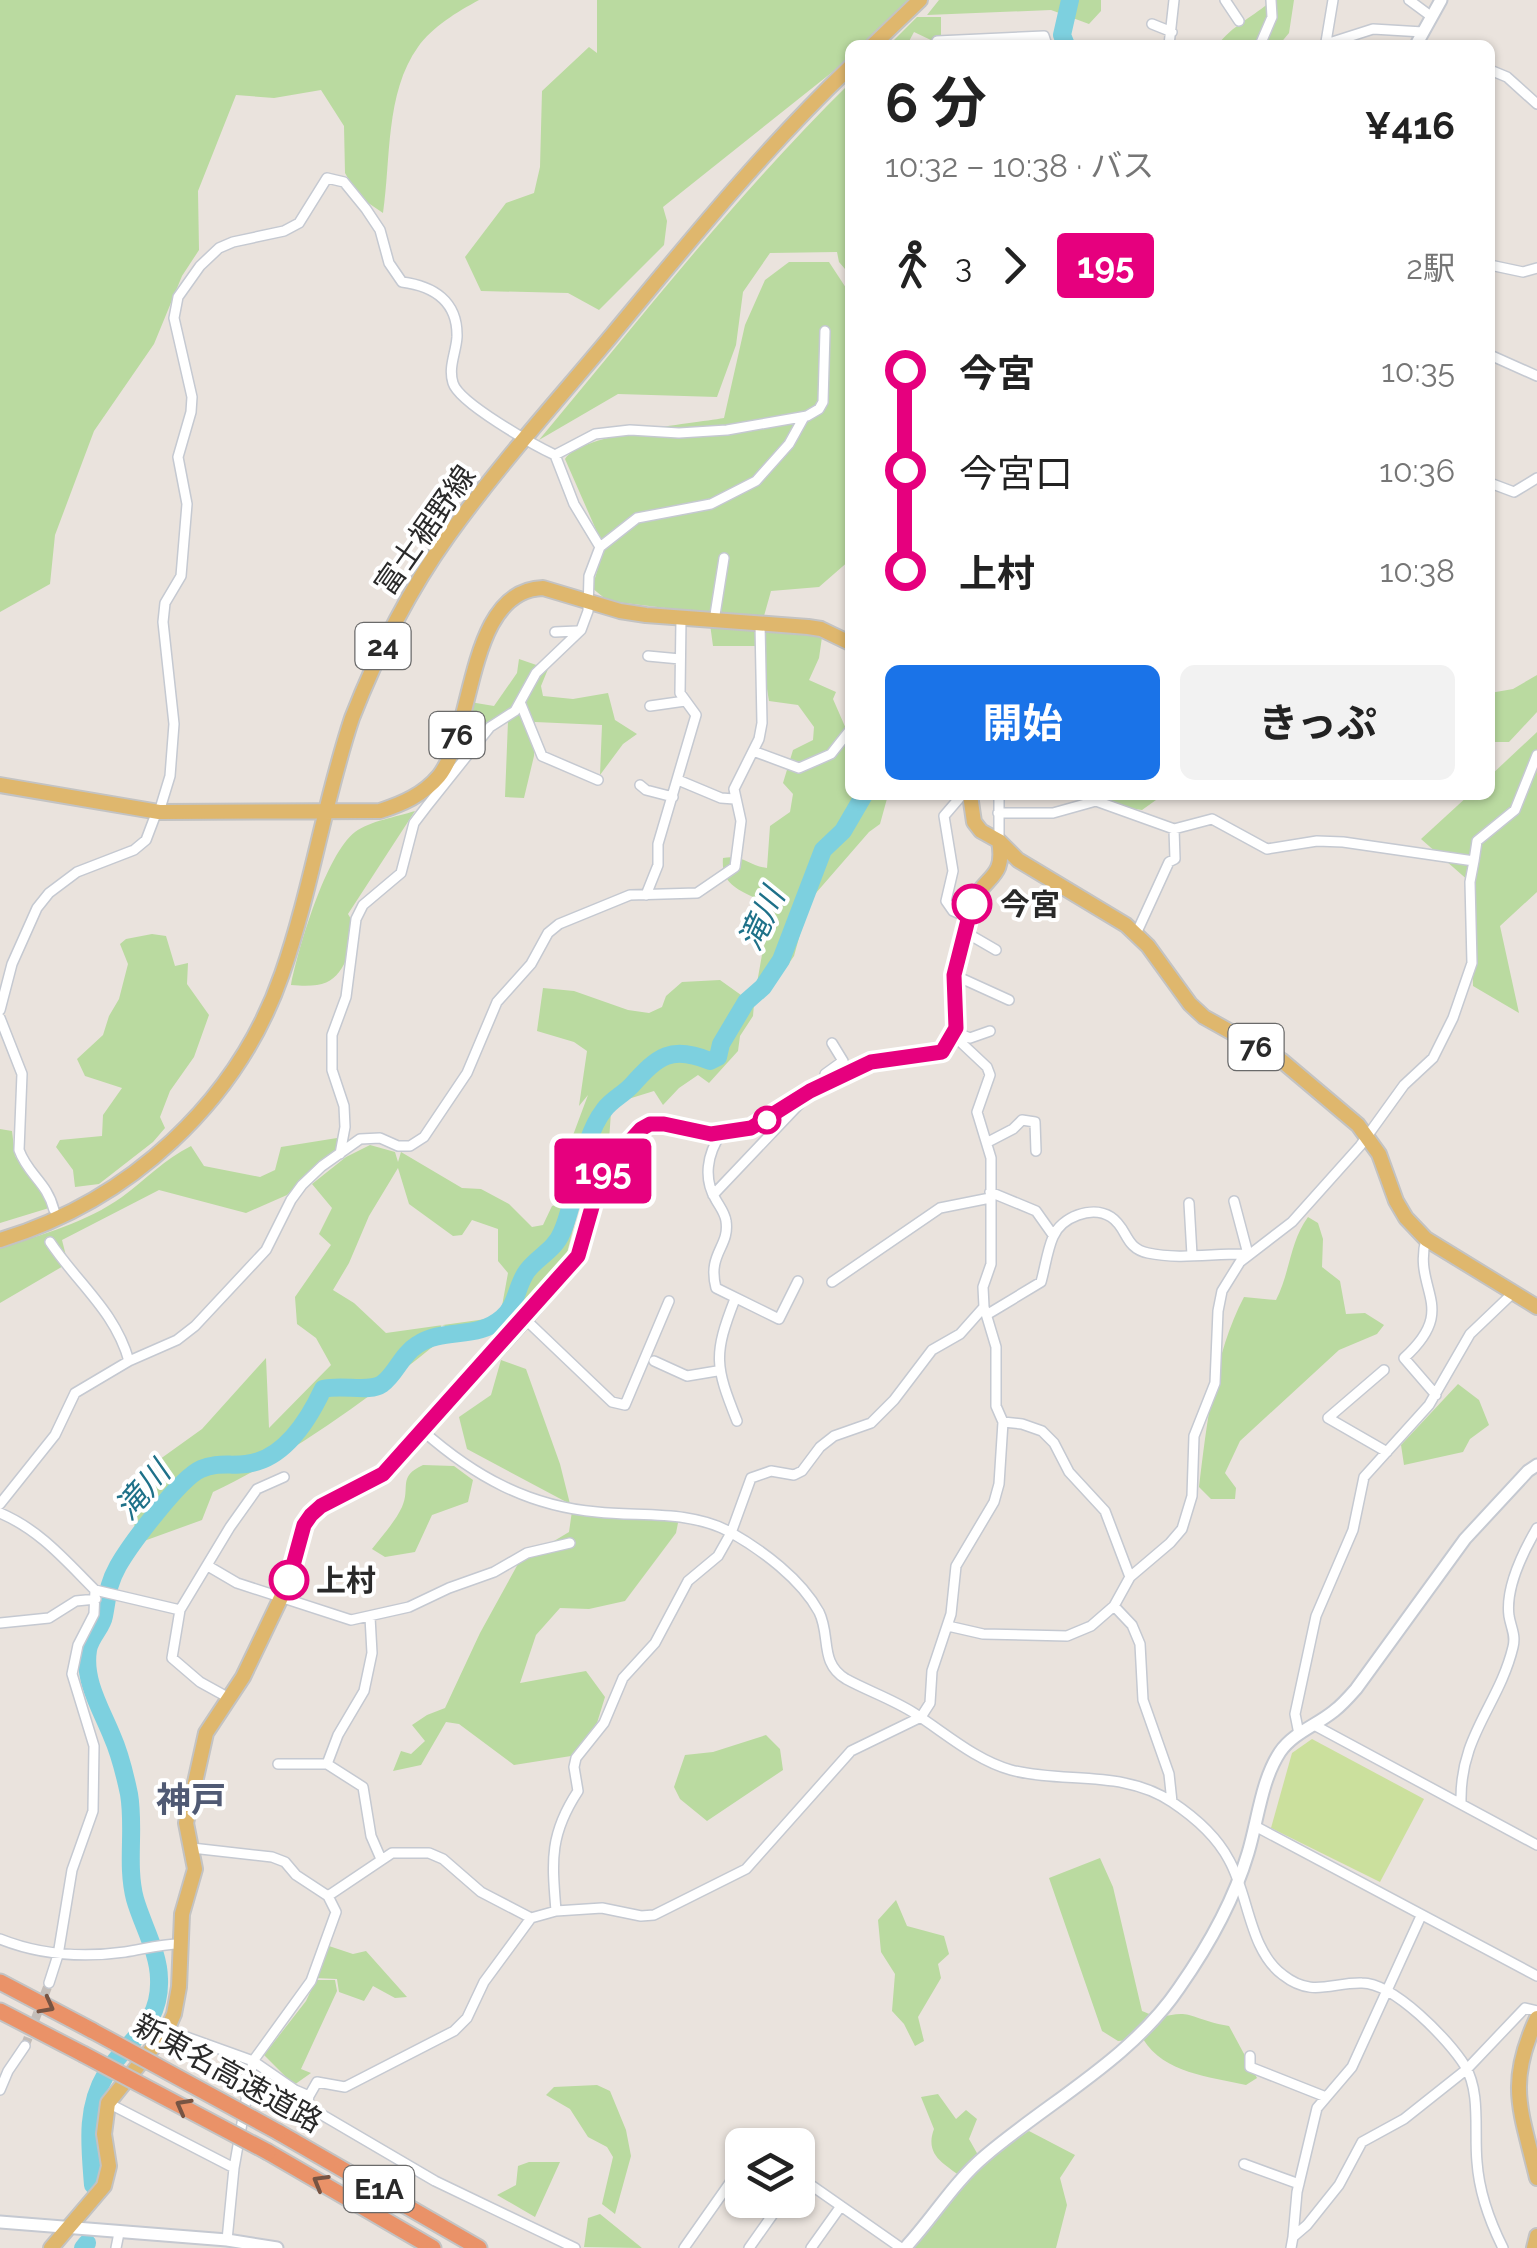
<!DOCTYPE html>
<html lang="ja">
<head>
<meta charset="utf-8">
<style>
	body { margin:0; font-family:Raleway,"Noto Sans JP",sans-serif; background:#f2f2f2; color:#222; height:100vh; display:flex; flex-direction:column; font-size:38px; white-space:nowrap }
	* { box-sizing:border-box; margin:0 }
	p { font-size:32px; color:#767676 }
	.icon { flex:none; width:55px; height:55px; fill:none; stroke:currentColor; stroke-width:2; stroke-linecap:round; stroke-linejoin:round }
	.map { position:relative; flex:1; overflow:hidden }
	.sheet { position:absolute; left:845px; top:40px; width:650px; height:760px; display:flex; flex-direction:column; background:#fff; border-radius:15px; box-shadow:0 2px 8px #0004 }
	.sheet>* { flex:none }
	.badge { padding:0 20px; border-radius:8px; font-size:35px; line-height:65px }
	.buttons { position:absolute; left:725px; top:2128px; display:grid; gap:20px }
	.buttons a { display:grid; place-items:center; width:90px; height:90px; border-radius:15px; background:#fff; box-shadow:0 2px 8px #0004; font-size:50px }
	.map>.badge { position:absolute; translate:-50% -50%; box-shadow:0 0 0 5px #fff }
	.legs { display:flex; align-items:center; gap:15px; height:110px; padding:0 40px; font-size:32px }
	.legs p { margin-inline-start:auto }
	.summary { display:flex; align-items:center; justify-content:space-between; height:170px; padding:0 40px }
	h1 { font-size:55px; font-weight:700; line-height:75px }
	.action { display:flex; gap:20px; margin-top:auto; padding:20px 40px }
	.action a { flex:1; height:115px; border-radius:15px; background:#1a73e8; color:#fff; font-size:40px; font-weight:700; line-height:115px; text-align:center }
	.action a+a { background:#f2f2f2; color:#222 }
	ul { padding:0 40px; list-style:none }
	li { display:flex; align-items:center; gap:35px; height:100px; font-size:38px }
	li i { display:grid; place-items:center; width:15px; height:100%; margin:0 12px; background:currentColor }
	li i::after { content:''; width:25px; height:25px; margin:-12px; border:8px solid; border-radius:50%; background:#fff }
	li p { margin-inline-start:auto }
	li:first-child i { background:linear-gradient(#0000 50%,currentColor 0) }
	li:last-child i { background:linear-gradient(currentColor 50%,#0000 0) }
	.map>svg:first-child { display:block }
	.green { fill:#badaa0; fill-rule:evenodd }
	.pitch { fill:#cbe09d }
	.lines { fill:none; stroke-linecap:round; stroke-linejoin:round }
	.river { stroke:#7dd0df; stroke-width:18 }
	.minor-tunnel { stroke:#c4beb9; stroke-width:9; stroke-dasharray:9 4.5; stroke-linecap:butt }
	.minor-casing { stroke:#c5c9d1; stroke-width:12 }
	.tertiary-casing { stroke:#c5c9d1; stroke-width:15 }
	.primary-casing { stroke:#c3c3c3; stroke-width:18 }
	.motorway-casing { stroke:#c3c3c3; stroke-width:19 }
	.minor { stroke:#fff; stroke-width:9 }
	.tertiary { stroke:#fff; stroke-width:11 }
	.primary { stroke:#dfb76d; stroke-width:14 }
	.motorway { stroke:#ea9268; stroke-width:15 }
	.motorway-bridge-casing { stroke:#c3c3c3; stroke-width:19; stroke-linecap:butt }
	.motorway-bridge { stroke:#ea9268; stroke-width:15 }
	.oneway { stroke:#775443 }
	.line-1-casing { stroke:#fff; stroke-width:22 }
	.line-1 { stroke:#e6007e; stroke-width:15 }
	.stop-1-dot { fill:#fff; stroke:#e6007e; stroke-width:5 }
	.labels { text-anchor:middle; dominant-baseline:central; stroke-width:8; stroke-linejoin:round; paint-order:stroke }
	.shield { fill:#fff; stroke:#6a6a6a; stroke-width:2.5 }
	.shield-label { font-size:28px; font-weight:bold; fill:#2a2a2a }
	.street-label { font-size:30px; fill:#2a2a2a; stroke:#fff }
	.stop-label { font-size:30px; font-weight:bold; fill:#2a2a2a; stroke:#fff; text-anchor:start }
	.water-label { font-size:32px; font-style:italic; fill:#1e7189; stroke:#fff }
	.quarter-label { font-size:35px; font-weight:bold; fill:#505a74; stroke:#fff }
</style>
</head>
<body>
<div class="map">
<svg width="1537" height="2248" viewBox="0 0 1537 2248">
	<rect width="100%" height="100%" fill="#eae3dd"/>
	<!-- green -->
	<path class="green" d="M0,0H479C457,12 432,27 418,47C385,93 391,160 383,213L358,196L345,173L344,126L321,90L274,98L236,95L198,191L199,250L182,276L154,344L94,431L55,535L50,584L0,612Z
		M597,0H923L866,45H850V58L663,207L667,221L664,245L599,310L568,293L481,291L465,257L506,203L534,193L540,167L542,91L589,47L597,53Z
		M939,0H1101V11L1089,24L1051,10L927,15Z
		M1272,0H1294L1289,33L1279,45H1218C1231,26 1255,16 1272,0Z
		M917,17H941V37L933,41L914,32L907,45H889Z
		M850,83C850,141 846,197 846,255H850V268L845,269L839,262L837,252L770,253L743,292L736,345L717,397L618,394L539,440C640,319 737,194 850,83Z
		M789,262H829L850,294V560L819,587L771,591L764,616L715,614L608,601L592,588L604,548L565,459C583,433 690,424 724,418L745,325L765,280Z
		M710,624L757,628V646H713Z
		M765,632H796L822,637L819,658L809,680L836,692L833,699L850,738V795H888L880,824L869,832L809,901L794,956L773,987L754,1004L753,1016L740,1036L738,1051L709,1083L698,1075L679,1088L663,1105L654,1091L625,1100L611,1112L608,1155L579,1206L567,1253L514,1319L494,1333H479L441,1325V1340C370,1398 296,1452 213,1492L202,1520L144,1541L126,1512L156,1462L202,1429L266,1358L269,1428L331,1365L316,1338L297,1324L295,1297L331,1245L319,1234L332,1208L312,1184L346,1157L370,1145L395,1152L398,1162L401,1152L462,1188L481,1189L509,1204L532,1227L543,1225L552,1206L569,1201L566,1154L588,1095L579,1106L587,1051L574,1042L537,1031L543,988L574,991L628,1010L649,1013L662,1007L666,996L682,982L720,980L741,995L757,983L763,949L775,913C768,907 762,900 753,897C735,888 721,882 723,858C742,854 750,866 767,868L770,826L790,812L793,794L783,783L793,750L813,740L814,727L798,705L769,701L766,683ZM398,1168L409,1204L453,1236L462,1235L472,1220L498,1229V1261L508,1273L502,1306L493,1318L386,1333L354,1303L333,1290L349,1263L369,1216Z
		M519,659L548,669L541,686L543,696L573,699L608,693L615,720L637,734L623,744L600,775L602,725L535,722L534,756L524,798L505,797L508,721L492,730L482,742L463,739L470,702L494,706L517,673Z
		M1537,675V712L1509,742H1490V693L1513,689Z
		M1537,732V892L1500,926L1519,1013L1473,986L1470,882L1421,839L1469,795H1490V776Z
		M1080,795H1163L1142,810L1085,801Z
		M415,811L348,914L358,931C341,972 340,990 291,985C298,949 326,854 355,832C370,821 396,817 415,811Z
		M152,934L166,936L175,966L188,963L187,984L209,1015L194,1057L170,1091L160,1117L165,1128L153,1142L99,1184L75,1187L73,1170L56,1147L60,1140L102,1136L103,1115L122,1088L85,1076L77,1059L103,1035L109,1016L119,999L128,964L120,944L126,939Z
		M0,1129L12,1131L15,1156L46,1197L49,1208L0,1223Z
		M337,1138L338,1147L287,1195L246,1213L159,1190L62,1240L66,1256L59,1253L65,1265L0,1303V1248C41,1235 87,1222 122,1197C145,1180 165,1159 191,1146L204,1166L260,1177L275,1170L281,1147Z
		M1308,1217L1318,1223L1323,1239L1322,1267L1340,1281L1346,1314L1365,1313L1384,1325L1377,1334L1339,1350L1240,1441L1225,1473L1236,1488L1235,1499H1211L1199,1487C1207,1423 1214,1354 1244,1297L1276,1300C1290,1273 1290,1241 1308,1217Z
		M501,1360L526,1369L560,1464L570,1504L467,1449L459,1417L491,1395Z
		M1458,1384L1479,1400L1489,1425L1470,1439L1463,1452L1404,1465L1401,1445Z
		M423,1465L454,1466L473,1480L468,1502L432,1515L415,1552L385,1557L372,1549C382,1536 395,1522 402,1507C411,1487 397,1477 423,1465Z
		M572,1511L679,1518L676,1533L625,1601L589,1609L560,1608L536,1635L520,1683L586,1671L605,1697L597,1723L571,1756L514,1765L459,1724L446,1722L421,1765L393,1771L401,1751L411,1754L425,1741L412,1725L427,1715L445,1708L480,1633L519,1562L569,1532Z
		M766,1735L780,1749L783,1770L707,1821L680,1799L674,1787L685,1755L713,1752Z
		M1100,1858L1113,1887L1142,2011C1166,2022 1171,2011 1189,2015C1203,2019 1214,2024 1229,2026L1257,2078L1246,2085C1208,2076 1165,2074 1143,2039L1118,2041L1102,2031L1049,1878Z
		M896,1900L907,1926L944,1936L949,1954L938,1964L941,1978L918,2017L924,2041L915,2046L904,2024L892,2011L895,1974L881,1952L878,1920Z
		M323,1944L353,1954L366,1951L407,1997L395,1998L373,1986L364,2001L339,1992L337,1979L315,1978Z
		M316,1980H335L337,1991L301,2069L311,2073L294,2085L264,2055L306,2001Z
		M597,2085L610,2091L626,2130L631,2156L615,2214L602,2204L613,2157L607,2147L588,2137L570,2109L546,2095L554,2087Z
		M938,2094L956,2119L966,2110L977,2119L969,2139L982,2162L1029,2131L1075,2155L1060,2178L1067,2205L1056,2248H914L964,2179C945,2164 924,2156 934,2129L921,2097Z
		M529,2162H560L535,2217L497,2195L516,2185L518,2166Z
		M600,2214L642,2248L584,2247L588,2218Z"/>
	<!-- pitch -->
	<path class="pitch" d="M1312,1739L1424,1799L1380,1882L1271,1828L1292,1753Z"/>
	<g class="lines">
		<!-- river -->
		<path class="river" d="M1066,45L1062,35L1070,0
			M93,2185C90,2146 85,2109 106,2074C127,2039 161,2027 159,1979C159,1953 142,1924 135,1899C126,1865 135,1829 129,1794C125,1775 120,1754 112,1736C101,1709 83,1680 88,1650C90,1637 102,1628 104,1616C108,1596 107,1586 118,1566C130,1545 180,1478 201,1469C216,1462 230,1466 246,1464C283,1460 308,1421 323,1389C343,1384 369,1393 382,1384C396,1374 401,1355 417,1345C444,1327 477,1340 502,1318C517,1306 516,1286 527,1271C537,1257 555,1250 562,1232C577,1198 581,1139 604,1110C611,1100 624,1094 632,1085C658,1056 671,1045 710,1061L718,1057L721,1044L746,1002L763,987L781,960L823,850L843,831L864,795
			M83,2248L87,2243"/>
		<!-- minor-tunnel -->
		<path class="minor-tunnel" d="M25,2046L49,1983"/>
		<defs>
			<path id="minor" d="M1225,0L1239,21
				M1409,0L1432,17
				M1152,24L1172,32
				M1326,42L1333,0
				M935,45L937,41L1044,36L1047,45
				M1169,45L1174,0
				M1260,45L1272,17L1271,0
				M1323,45L1373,29L1423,32
				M1490,70L1507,77L1537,104
				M1490,265L1523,272L1537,268
				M1490,355L1537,376
				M555,455L595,434L630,430L679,433L727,430L807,416L819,409L823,402L825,331
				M1490,483L1514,492L1537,478
				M600,547L637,518L711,504L756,481L789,444L804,417
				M714,621L724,558
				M555,632L577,631
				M648,656L680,659
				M520,702L542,756L598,780
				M650,706L685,701
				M753,751L799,768L831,754L850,730
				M678,780L721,798L734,799
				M640,785L646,790L673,797
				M962,795L944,816L953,871L946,901L953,911L969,918
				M999,795V841
				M159,812L170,776L174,724L163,622L165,603L181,576L187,504L178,457L191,412L192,397L174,318L178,297L200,266L219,248L233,242L284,231L299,223L327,178L344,182L366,209L380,230L389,263L402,282C433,286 458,301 457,337C456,353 448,367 453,383C459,403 534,445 555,455L574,504L600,547L589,576L588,611L581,630L536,673L515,711L490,727L427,806L414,823L401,873L363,905L356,919L346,997L332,1035V1070L344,1106L345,1127L340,1154
				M1474,861L1477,841L1515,810L1537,755
				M646,895L658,865V844L696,715L680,693L681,619
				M965,932L996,950
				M1136,934L1169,862L1175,859L1174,829
				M954,975L1009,1000
				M0,1010L12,964L37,908L49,893L77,872L134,850L146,840L157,811
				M0,1018L22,1074L19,1150C28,1175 47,1182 54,1210
				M955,1032L970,1038L990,1031
				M825,1084V1074L843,1061L832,1043
				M721,1134C707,1154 703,1179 716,1200C720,1207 725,1213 726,1221C730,1247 707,1253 716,1288L779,1319L798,1281
				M988,1142L1013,1129L1022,1120L1035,1122L1036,1151
				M990,1192L1036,1211L1053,1235
				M713,1195L807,1096
				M1189,1203L1192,1255
				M1426,1239C1412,1291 1460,1307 1404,1358L1436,1395
				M50,1242C78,1284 115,1311 129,1361
				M832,1282L940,1208L990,1198
				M735,1299C713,1355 715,1366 737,1421
				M988,1314L1041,1282C1045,1268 1047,1251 1053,1237C1061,1217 1092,1205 1111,1217C1128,1228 1124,1248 1148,1253C1180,1260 1215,1253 1248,1254L1234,1201
				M525,1319L612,1402L625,1405L669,1301
				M654,1361L687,1376L717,1371
				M1384,1370L1328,1418L1387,1452
				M1003,1422L1022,1424L1042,1431L1054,1443L1069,1472L1105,1511L1130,1577
				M423,1431C474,1476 528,1506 597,1512C640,1517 690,1510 730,1532C762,1550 801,1579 819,1612C831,1636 819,1663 846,1679C868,1691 892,1699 914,1713C944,1732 975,1760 1011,1770C1064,1784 1123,1769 1172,1802C1193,1816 1217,1837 1229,1860C1249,1895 1249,1950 1283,1975C1312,1998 1332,1982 1362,1983C1394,1983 1449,2040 1465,2066C1481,2092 1474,2132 1477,2162C1479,2191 1490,2222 1503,2248
				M0,1504L55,1435L75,1393L129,1361L177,1340L195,1326L266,1250L291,1200L302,1185L322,1166L360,1139L380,1138L398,1146H410L424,1137L467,1073L497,1002L531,964L548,933L559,924L630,895L697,893L735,867L741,821L734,789L759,739L762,723L760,624
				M0,1513C40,1530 65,1560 95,1590L94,1614L78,1645L72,1674L94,1746L93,1811L72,1870L58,1955L49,1983
				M208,1566L237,1583L351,1620L409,1607L449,1588L494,1572L527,1553L570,1543
				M95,1590L180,1610
				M1114,1606L1132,1625L1140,1644L1143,1700L1169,1774L1172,1802
				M0,1623L49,1618L76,1601L96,1599
				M948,1626L983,1634L1067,1636L1091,1626L1114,1606L1130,1577L1170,1543L1182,1529L1192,1496L1194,1436L1215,1383L1218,1311L1222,1291L1240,1262L1292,1222L1360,1146L1404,1085L1433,1058L1453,1018L1472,963L1470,882L1474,861L1343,842L1317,841L1267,849L1212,819L1174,829L1096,801L1053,813H998
				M229,1698L200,1682L172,1658L180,1610L230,1527L257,1489L284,1477
				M1314,1725L1537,1845
				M1299,1734L1295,1714L1316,1616L1353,1530L1364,1477L1429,1405L1470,1334L1514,1292
				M278,1764H327L363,1787L371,1836L381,1859
				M327,1764L338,1735L364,1691L372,1653L370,1617
				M1461,1801C1460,1735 1499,1705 1513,1647C1516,1635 1511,1628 1509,1616C1505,1587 1523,1552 1537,1528
				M1255,1826L1537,1976
				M192,1848L272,1857L285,1862L296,1875L328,1896L392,1853H429L443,1859L481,1892L531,1918
				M556,1911C552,1861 549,1835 578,1791L574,1767L576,1758L604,1723L623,1678L655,1643L688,1581L718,1556L731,1533L751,1478L771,1471L794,1475L802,1471L820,1447L834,1436L871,1423L894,1400L932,1350L960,1334L984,1307
				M0,1939C40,1955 82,1958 125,1952C144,1949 161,1944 180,1944
				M167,2030L253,2061L295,2090L309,2096L317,2082L345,2087L454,2031L467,2018L484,1982L531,1918L556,1911L602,1908L641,1916L654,1915L746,1869L851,1751L921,1717L930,1703L932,1671L951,1614L956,1566L994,1502L999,1484L1003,1422L996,1406V1347L984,1307L983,1287L991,1264V1158L977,1112L990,1075L987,1067L954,1036
				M1250,2056V2067L1326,2097
				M0,2090L8,2071L25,2046
				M309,2096L307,2106L435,2181L575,2248
				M108,2103L234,2168
				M1244,2164L1299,2184
				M798,2176L901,2248
				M798,2179L805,2172L807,2145
				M1293,2237L1297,2192L1317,2108L1352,2067L1421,1916
				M227,2240L234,2168L253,2061L311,1981L336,1912L328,1896
				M116,2248L119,2233
				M684,2248L736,2174H742
				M749,2248L783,2200
				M811,2248L841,2206
				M1291,2248L1293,2237L1307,2225L1339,2185L1362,2142L1404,2119L1467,2069L1525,2008L1537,2011"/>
			<path id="tertiary" d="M1416,45L1441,0
				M0,2222L227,2240L277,2248
				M905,2248C933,2218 953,2183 985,2156C1047,2103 1132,2058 1179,1988C1207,1948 1234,1900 1248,1853C1258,1820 1261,1781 1280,1752C1293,1733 1317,1725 1334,1711C1342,1705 1349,1697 1356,1689L1465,1539L1528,1471L1537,1465"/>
			<path id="primary" d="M873,45L920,0
				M0,785L159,812L380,811C402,804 423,795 439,776C475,731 466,590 543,588L620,611L646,615L808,627L821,629L850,643
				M970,795L974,822L981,831L999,841L1018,860L1126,925L1148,946L1190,1004L1204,1017L1281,1060L1358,1125L1379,1154L1396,1201L1406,1218L1426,1239L1537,1307
				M0,1240C129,1201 237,1103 282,974C311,891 324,802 352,718C377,654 408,592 448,536C498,466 557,401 612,335C688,243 764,149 850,67
				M1537,2018C1506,2085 1521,2110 1537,2178
				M51,2248L104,2186L109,2166L104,2134L108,2103L167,2030L174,2014L179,1987L182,1914L195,1869L186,1823L206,1733L243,1677L287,1585L305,1525L311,1515L321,1505L383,1474L525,1319L578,1256L602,1172L641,1129L650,1124L664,1123L711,1134L751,1127L810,1091L871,1062L941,1052C966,1028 949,994 956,963C961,944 965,920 973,902C985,875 1006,879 999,841
				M1534,2248L1537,2236"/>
			<path id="motorway" d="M0,1982L93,2031
				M0,2011L83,2054
				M278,2132L479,2248
				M268,2152L433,2248"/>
		</defs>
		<!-- minor casing -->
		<use href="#minor" class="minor-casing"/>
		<!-- tertiary casing -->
		<use href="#tertiary" class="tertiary-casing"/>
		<!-- primary casing -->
		<use href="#primary" class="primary-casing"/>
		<!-- motorway casing -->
		<use href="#motorway" class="motorway-casing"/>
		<!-- minor -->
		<use href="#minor" class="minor"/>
		<!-- tertiary -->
		<use href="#tertiary" class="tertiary"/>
		<!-- primary -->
		<use href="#primary" class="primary"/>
		<!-- motorway -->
		<use href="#motorway" class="motorway"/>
		<defs>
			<path id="motorway-bridge" d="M93,2031L278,2132
				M83,2054L268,2152"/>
		</defs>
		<!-- motorway-bridge casing -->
		<use href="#motorway-bridge" class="motorway-bridge-casing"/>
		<!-- motorway-bridge -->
		<use href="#motorway-bridge" class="motorway-bridge"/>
	</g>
	<!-- one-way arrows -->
	<defs><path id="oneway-chevron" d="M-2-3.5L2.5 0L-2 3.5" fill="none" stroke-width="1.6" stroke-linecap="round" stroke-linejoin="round" transform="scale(2.5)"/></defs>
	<g class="oneway">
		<use href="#oneway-chevron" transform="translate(47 2006) rotate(28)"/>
		<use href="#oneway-chevron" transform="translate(183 2106) rotate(-151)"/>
		<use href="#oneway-chevron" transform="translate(320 2182) rotate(-150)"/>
	</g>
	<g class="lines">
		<defs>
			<path id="line-1" d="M289,1580L304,1525L311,1515L321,1506L383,1474L578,1256L602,1172L641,1129L650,1124H664L711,1134L751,1128L810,1091L871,1062L942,1052L956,1028L954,975L972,904"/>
		</defs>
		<!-- line-1 casing -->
		<use href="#line-1" class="line-1-casing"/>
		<!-- line-1 -->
		<use href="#line-1" class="line-1"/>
	</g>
	<!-- markers -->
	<g class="stop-1-dot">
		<circle cx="972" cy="904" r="18"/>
		<circle cx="767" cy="1120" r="12"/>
		<circle cx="289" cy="1580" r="18"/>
	</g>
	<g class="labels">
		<!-- shield labels -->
		<g class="shield">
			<rect x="355.5" y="623" width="55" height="46" rx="8"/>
			<rect x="429.5" y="712" width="55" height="46" rx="8"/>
			<rect x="1228.5" y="1024" width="55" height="46" rx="8"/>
			<rect x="344" y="2166" width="70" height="46" rx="8"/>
		</g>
		<g class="shield-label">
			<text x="383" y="646">24</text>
			<text x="457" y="735">76</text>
			<text x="1256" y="1047">76</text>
			<text x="379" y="2189">E1A</text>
		</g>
		<!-- street labels -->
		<g class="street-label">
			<text transform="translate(425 530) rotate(-55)">富士裾野線</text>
			<text transform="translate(228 2073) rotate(29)">新東名高速道路</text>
		</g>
		<!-- stop labels -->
		<g class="stop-label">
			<text x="1000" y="904">今宮</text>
			<text x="316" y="1580">上村</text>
		</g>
		<!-- water labels -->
		<g class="water-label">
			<text transform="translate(761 919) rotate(-65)">滝川</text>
			<text transform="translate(142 1490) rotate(-49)">滝川</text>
		</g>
		<!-- quarter labels -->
		<g class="quarter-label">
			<text x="191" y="1799">神戸</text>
		</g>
	</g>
</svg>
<div class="buttons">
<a><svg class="icon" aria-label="layers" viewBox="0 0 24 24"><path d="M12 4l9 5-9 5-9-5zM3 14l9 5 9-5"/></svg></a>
</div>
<b class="badge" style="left:603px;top:1171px;background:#e6007e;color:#fff">195</b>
<section class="sheet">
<div class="summary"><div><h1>6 分</h1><p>10:32 – 10:38 · バス</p></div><b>¥416</b></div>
<div class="legs"><svg class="icon" aria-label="walk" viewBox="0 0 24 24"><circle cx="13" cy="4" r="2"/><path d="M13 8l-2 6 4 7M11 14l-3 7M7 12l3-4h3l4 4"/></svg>3<svg class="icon" aria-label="forward" viewBox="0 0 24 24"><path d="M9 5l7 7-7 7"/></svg><b class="badge" style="background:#e6007e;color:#fff">195</b><p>2駅</p></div>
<ul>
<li><i style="color:#e6007e"></i><b>今宮</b><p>10:35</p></li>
<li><i style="color:#e6007e"></i><span>今宮口</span><p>10:36</p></li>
<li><i style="color:#e6007e"></i><b>上村</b><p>10:38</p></li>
</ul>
<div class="action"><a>開始</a><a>きっぷ</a></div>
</section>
</div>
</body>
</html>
